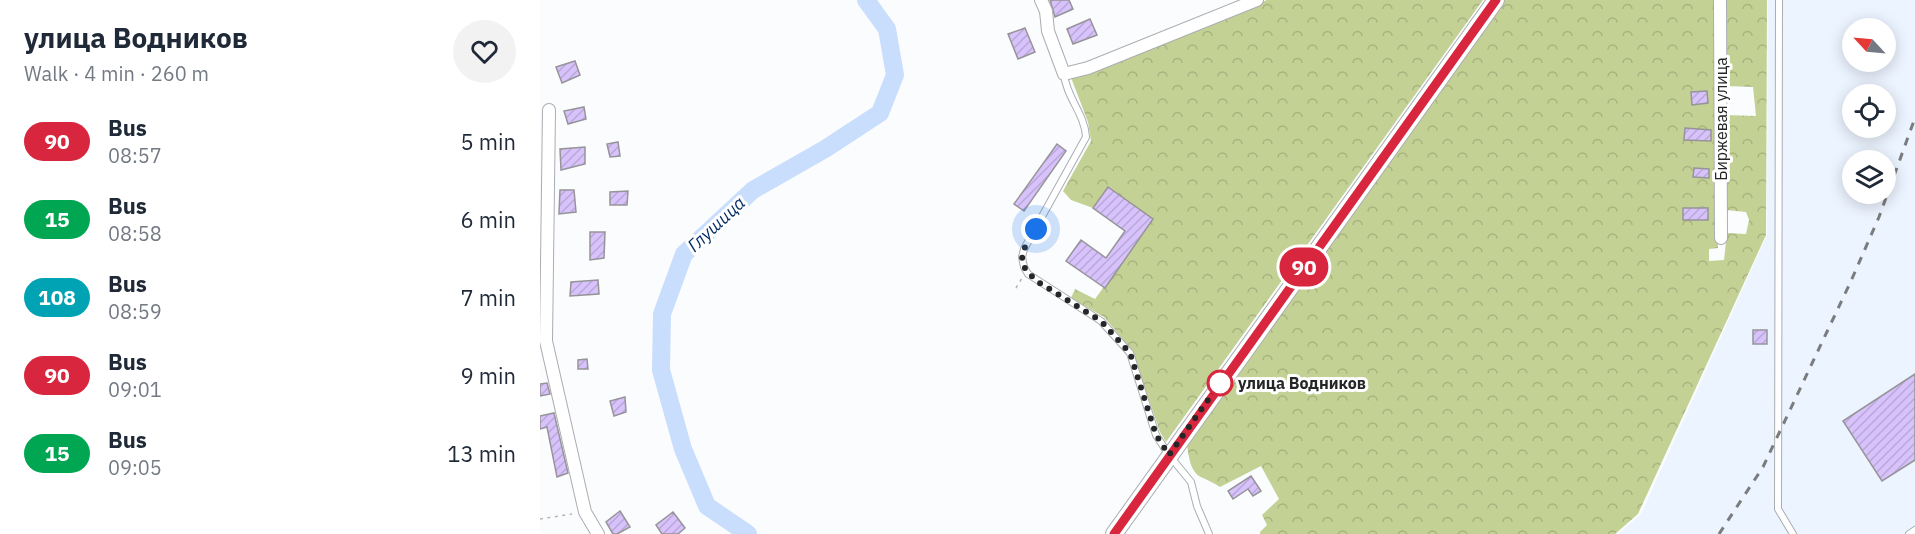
<!DOCTYPE html>
<html lang="en">
<head>
<meta charset="utf-8">
<style>
	body { margin:0; font-family:"IBM Plex Sans",sans-serif; background:#f2f2f3; color:#1f2937; height:100vh; display:flex; flex-direction:column; font-size:22px; white-space:nowrap }
	* { box-sizing:border-box; margin:0 }
	p { font-size:20px; color:#747a83 }
	.icon { flex:none; width:33px; height:33px; fill:none; stroke:currentColor; stroke-width:2; stroke-linecap:round; stroke-linejoin:round }
	.map { position:relative; flex:1; overflow:hidden }
	.drawer { display:flex; flex-direction:column; background:#fff; width:540px }
	.drawer>* { flex:none }
	.badge { padding:0 12px; border-radius:20px; font-size:21px; line-height:39px }
	.needle { width:39px; rotate:296deg }
	.controls { position:absolute; left:1302px; top:18px; display:grid; gap:12px }
	.controls a { display:grid; place-items:center; width:54px; height:54px; border-radius:50%; background:#fff; box-shadow:0 3px 15px #0003; font-size:30px }
	.you { position:absolute; width:30px; height:30px; margin:-15px; border:4px solid #fff; border-radius:50%; background:#1a73e8; box-shadow:0 0 0 9px #1a73e833 }
	.map>.badge { position:absolute; translate:-50% -50%; box-shadow:0 0 0 3px #fff }
	.round { display:grid; place-items:center; flex:none; width:63px; height:63px; border-radius:32px; background:#f2f2f3 }
	.headline { display:flex; align-items:center; justify-content:space-between; height:102px; padding:0 24px }
	h1 { font-size:28px; font-weight:700; line-height:45px }
	ul { padding:0; list-style:none }
	li { display:flex; align-items:center; gap:18px; height:78px; padding:0 24px }
	li div { flex:1 }
	li b { display:block; font-size:22px }
	li em { font-style:normal }
	li .badge { min-width:66px; font-weight:700; text-align:center }
	main { display:flex; flex:1; min-height:0 }
	.map>svg:first-child { display:block }
	.built { fill:#ecf4ff; fill-rule:evenodd }
	.forest { fill:url(#forest-crowns) }
	.lines { fill:none; stroke-linecap:round; stroke-linejoin:round }
	.river { stroke:#c9ddfd; stroke-width:18 }
	.building { fill:url(#building-hatch); stroke:#969498; stroke-width:1.5 }
	.lane-casing { stroke:#aaadb1; stroke-width:8 }
	.street-casing { stroke:#aaadb1; stroke-width:14 }
	.secondary-casing { stroke:#aaadb1; stroke-width:18 }
	.path { stroke:#b2b3b5; stroke-width:1.5; stroke-dasharray:3 4.5; stroke-linecap:butt }
	.lane { stroke:#fff; stroke-width:6 }
	.street { stroke:#fff; stroke-width:12 }
	.secondary { stroke:#fff; stroke-width:16 }
	.rail { stroke:#7b7c7e; stroke-width:3; stroke-dasharray:8 8; stroke-linecap:butt }
	.line-casing { stroke:#fff; stroke-width:14 }
	.line { stroke:#d7263d; stroke-width:9 }
	.walk { stroke:#252627; stroke-width:6; stroke-dasharray:0 10.8 }
	.stop-dot { fill:#fff; stroke:#d7263d; stroke-width:3 }
	.labels { text-anchor:middle; dominant-baseline:central; stroke-width:6; stroke-linejoin:round; paint-order:stroke }
	.street-label { font-size:16px; fill:#252627; stroke:#fff }
	.stop-label { font-size:16px; font-weight:bold; fill:#252627; stroke:#fff; text-anchor:start }
	.water-label { font-size:18px; font-style:italic; fill:#052e68; stroke:#fff }
</style>
</head>
<body>
<main>
<section class="drawer">
<div class="headline"><div><h1>улица Водников</h1><p>Walk · 4 min · 260 m</p></div><a class="round"><svg class="icon" aria-label="heart" viewBox="0 0 24 24"><path d="M12 20l-8-8c-3-5 5-10 8-4 3-6 11-1 8 4z"/></svg></a></div>
<ul>
<li><span class="badge" style="background:#d7263d;color:#fff">90</span><div><b>Bus</b><p>08:57</p></div><em>5 min</em></li>
<li><span class="badge" style="background:#00a651;color:#fff">15</span><div><b>Bus</b><p>08:58</p></div><em>6 min</em></li>
<li><span class="badge" style="background:#00a3b4;color:#fff">108</span><div><b>Bus</b><p>08:59</p></div><em>7 min</em></li>
<li><span class="badge" style="background:#d7263d;color:#fff">90</span><div><b>Bus</b><p>09:01</p></div><em>9 min</em></li>
<li><span class="badge" style="background:#00a651;color:#fff">15</span><div><b>Bus</b><p>09:05</p></div><em>13 min</em></li>
</ul>
</section>
<div class="map">
<svg width="1375" height="534" viewBox="0 0 1375 534">
	<defs>
		<pattern id="forest-crowns" width="20" height="18" patternUnits="userSpaceOnUse" patternTransform="scale(1.5)"><rect width="20" height="18" fill="#c4d194"/><path d="M2 6a3 3 0 1 1 6 0M12 15a3 3 0 1 1 6 0" fill="none" stroke="#a8b380"/></pattern>
		<pattern id="building-hatch" width="6" height="6" patternUnits="userSpaceOnUse" patternTransform="scale(1.5)"><rect width="6" height="6" fill="#d8c2fb"/><path d="M-1 1l2-2M0 6l6-6M5 7l2-2" fill="none" stroke="#b9a7d7"/></pattern>
	</defs>
	<rect width="100%" height="100%" fill="#fafcfe"/>
	<!-- built -->
	<path class="built" d="M1228,0H1375V534H1078L1101,514L1227,235ZM1312,28H1346V62H1312ZM1312,94H1346V128H1312ZM1312,160H1346V194H1312Z"/>
	<!-- forest -->
	<path class="forest" d="M727,0H943L626,442L620,432L592,350L564,317L531,298L535,289L555,299L613,219L568,187L553,208L531,200L523,191L551,141L548,122L530,75L583,59Z
		M965,0H1175L1178,248L1169,249V261L1184,260L1187,233L1206,234L1209,220L1206,212L1186,210L1185,115L1216,116L1213,87L1185,86L1184,0H1227L1226,235L1098,514L1075,534H720V532L727,525L722,515L739,499L721,466L680,487C674,483 669,481 663,478C650,473 649,457 647,445Z"/>
	<g class="lines">
		<!-- river -->
		<path class="river" d="M208,534L167,506L143,449L121,370L122,314L144,254L213,190L285,149L340,113L355,75L347,29L326,0"/>
	</g>
	<!-- building -->
	<path class="building" d="M510,0H529L533,9L515,17Z
		M550,19L557,35L533,44L527,29Z
		M485,28L495,52L478,59L468,34Z
		M35,61L40,75L22,83L16,67Z
		M1167,91L1168,103L1152,105L1151,92Z
		M44,107L46,119L28,124L24,111Z
		M1145,128L1171,130V141L1144,140Z
		M78,142L80,156L70,157L67,144Z
		M517,144L526,151L484,211L474,204Z
		M45,147V164L21,170L20,149Z
		M1154,168L1169,169V178L1153,177Z
		M568,187L613,219L565,288L526,261L541,240L566,258L585,231L553,208Z
		M20,190H34L36,212L19,214Z
		M88,191L87,205H70V192Z
		M1143,208H1168V220H1143Z
		M50,232H65L64,258L50,260Z
		M58,280L59,294L30,296L31,282Z
		M1213,330H1227V344H1213Z
		M47,359L48,369H38V360Z
		M1375,374V460L1342,481L1303,421Z
		M7,383L10,394L0,396V384Z
		M85,397L86,412L74,416L70,401Z
		M14,413L28,473L17,477L7,427L0,429V416Z
		M711,476L721,491L713,496L708,489L693,499L688,491Z
		M80,511L90,527L77,534H73L66,522Z
		M133,512L145,528L138,534H122L116,525Z"/>
	<g class="lines">
		<defs>
			<path id="lane" d="M1239,0L1238,509L1253,534
				M524,74C526,97 545,114 546,137L484,249L482,257L484,267L488,274L561,321L590,353L616,435L629,455L651,482L657,506L669,534
				M1369,534L1375,530"/>
			<path id="street" d="M501,0L506,11L508,31L524,74L548,68L717,0
				M1180,0L1181,238
				M9,110L6,341L45,512L58,534"/>
			<path id="secondary" d="M574,534L956,0"/>
		</defs>
		<!-- lane casing -->
		<use href="#lane" class="lane-casing"/>
		<!-- street casing -->
		<use href="#street" class="street-casing"/>
		<!-- secondary casing -->
		<use href="#secondary" class="secondary-casing"/>
		<!-- path -->
		<path class="path" d="M476,288L482,278
			M0,519L32,514"/>
		<!-- lane -->
		<use href="#lane" class="lane"/>
		<!-- street -->
		<use href="#street" class="street"/>
		<!-- secondary -->
		<use href="#secondary" class="secondary"/>
		<!-- rail -->
		<path class="rail" d="M1179,534L1223,467L1311,281L1339,217L1375,118"/>
	</g>
	<g class="lines">
		<defs>
			<path id="line" d="M574,534L956,0"/>
		</defs>
		<!-- line casing -->
		<use href="#line" class="line-casing"/>
		<!-- line -->
		<use href="#line" class="line"/>
		<!-- walk -->
		<path class="walk" d="M496,229L484,249L482,257L484,267L495,280L561,321L590,353L616,435L629,455L683,379L680,383"/>
	</g>
	<!-- markers -->
	<circle class="stop-dot" cx="680" cy="383" r="12"/>
	<g class="labels">
		<!-- street labels -->
		<g class="street-label">
			<text transform="translate(1181 119) rotate(-90)">Биржевая улица</text>
		</g>
		<!-- stop labels -->
		<g class="stop-label">
			<text x="698" y="383">улица Водников</text>
		</g>
		<!-- water labels -->
		<g class="water-label">
			<text transform="translate(176 224) rotate(-43)">Глушица</text>
		</g>
	</g>
</svg>
<div class="controls">
<a><svg class="needle" viewBox="-14 -14 28 28"><path d="M0-13l5 13h-10z" fill="#e53935"/><path d="M0 13l5-13h-10z" fill="#747a83"/></svg></a>
<a><svg class="icon" aria-label="locate" viewBox="0 0 24 24"><circle cx="12" cy="12" r="6"/><path d="M12 2v4M12 18v4M2 12h4M18 12h4"/></svg></a>
<a><svg class="icon" aria-label="layers" viewBox="0 0 24 24"><path d="M12 4l9 5-9 5-9-5zM3 14l9 5 9-5"/></svg></a>
</div>
<div class="you" style="left:496px;top:229px"></div>
<b class="badge" style="left:764px;top:267px;background:#d7263d;color:#fff">90</b>
</div>
</main>
</body>
</html>
